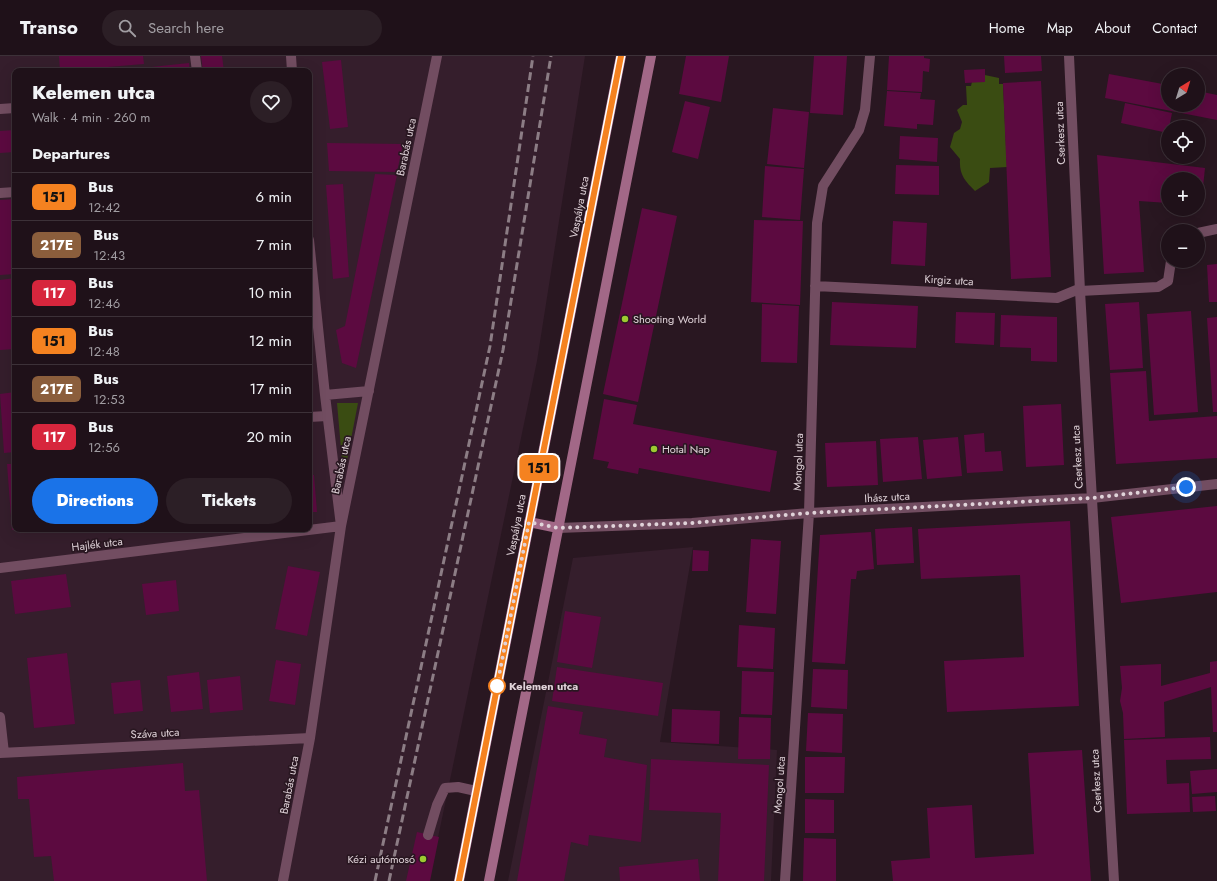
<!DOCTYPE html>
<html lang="en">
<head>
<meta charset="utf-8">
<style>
	body { margin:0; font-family:Jost,sans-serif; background:#2c1f26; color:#f1f3f6; height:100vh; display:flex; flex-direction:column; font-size:15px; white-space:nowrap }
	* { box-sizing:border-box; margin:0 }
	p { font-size:13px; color:#a19da2 }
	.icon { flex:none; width:22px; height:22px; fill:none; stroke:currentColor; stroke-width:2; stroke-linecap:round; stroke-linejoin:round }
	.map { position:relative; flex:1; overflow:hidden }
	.drawer { position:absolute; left:12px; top:12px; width:300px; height:464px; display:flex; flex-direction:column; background:#1f1119; border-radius:8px; box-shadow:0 4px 16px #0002,0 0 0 1px #3c3138 }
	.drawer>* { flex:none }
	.badge { padding:0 8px; border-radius:6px; font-size:14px; line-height:26px }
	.needle { width:26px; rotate:38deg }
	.buttons { position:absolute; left:1161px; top:12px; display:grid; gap:8px }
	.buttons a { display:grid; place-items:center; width:44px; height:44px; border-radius:50%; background:#1f1119; box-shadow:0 4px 16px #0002,0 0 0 1px #3c3138; font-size:20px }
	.you { position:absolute; width:20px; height:20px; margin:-10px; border:3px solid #fff; border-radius:50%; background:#1a73e8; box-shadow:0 0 0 6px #1a73e833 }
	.map>.badge { position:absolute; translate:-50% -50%; box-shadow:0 0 0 2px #fff }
	h2 { padding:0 20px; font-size:15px; line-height:36px }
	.round { display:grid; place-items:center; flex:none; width:42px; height:42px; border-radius:21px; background:#2c1f26 }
	.headline { display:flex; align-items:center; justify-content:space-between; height:68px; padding:0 20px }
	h1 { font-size:19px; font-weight:800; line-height:30px }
	.cta { display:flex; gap:8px; margin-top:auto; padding:8px 20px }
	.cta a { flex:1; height:46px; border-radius:24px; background:#1a73e8; color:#fff; font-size:16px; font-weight:800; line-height:46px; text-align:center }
	.cta a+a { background:#2c1f26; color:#f1f3f6 }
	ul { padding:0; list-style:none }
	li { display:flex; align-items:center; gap:12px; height:48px; padding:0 20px; border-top:1px solid #3c3138 }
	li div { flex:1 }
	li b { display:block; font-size:15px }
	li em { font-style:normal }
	li .badge { min-width:44px; font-weight:700; text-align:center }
	header { display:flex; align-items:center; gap:24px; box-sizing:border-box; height:56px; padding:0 20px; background:#1f1119; border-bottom:1px solid #3c3138 }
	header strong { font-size:19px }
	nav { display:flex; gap:22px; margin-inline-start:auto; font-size:14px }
	.search { width:280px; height:36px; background:#2c1f26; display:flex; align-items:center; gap:10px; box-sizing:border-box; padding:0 14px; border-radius:22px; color:#a19da2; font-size:15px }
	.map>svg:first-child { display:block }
	.built { fill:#351e2c; fill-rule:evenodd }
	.green { fill:#3a4c12 }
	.building { fill:#5c0a40 }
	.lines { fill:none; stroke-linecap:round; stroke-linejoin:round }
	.lane { stroke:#724d61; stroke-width:10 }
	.street { stroke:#724d61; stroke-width:10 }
	.secondary { stroke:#a26887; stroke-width:10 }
	.rail { stroke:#8c7d85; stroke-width:3; stroke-dasharray:8 4; stroke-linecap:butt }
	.line-casing { stroke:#fff; stroke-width:9 }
	.line { stroke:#f58220; stroke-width:6 }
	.walk { stroke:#e0d3d9; stroke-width:4; stroke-dasharray:0 7.2 }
	.poi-dot { fill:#9dca31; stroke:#291721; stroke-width:1.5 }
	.stop-dot { fill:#fff; stroke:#f58220; stroke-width:2 }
	.labels { text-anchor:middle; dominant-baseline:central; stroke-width:3.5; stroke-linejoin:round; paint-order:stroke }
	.street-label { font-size:11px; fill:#e0d3d9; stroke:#291721 }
	.poi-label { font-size:11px; fill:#e0d3d9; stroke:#291721; text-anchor:start }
	.stop-label { font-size:11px; font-weight:bold; fill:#e0d3d9; stroke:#291721; text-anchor:start }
</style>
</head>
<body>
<header>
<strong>Transo</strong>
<div class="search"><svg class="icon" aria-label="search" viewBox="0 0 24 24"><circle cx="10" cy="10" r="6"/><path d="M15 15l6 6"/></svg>Search here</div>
<nav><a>Home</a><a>Map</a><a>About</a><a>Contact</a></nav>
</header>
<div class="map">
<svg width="1217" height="825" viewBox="0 0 1217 825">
	<rect width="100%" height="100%" fill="#291721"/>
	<!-- built -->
	<path class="built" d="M0,0H585L537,305L429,825H0ZM15,15H309V473H15Z
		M693,491L660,686L777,694L771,825H508L573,502Z"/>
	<!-- green -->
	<path class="green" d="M980,18L999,22V28H1003L1007,111L990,112L989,126L975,135C965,125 959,119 960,103L950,91L954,77L960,73L962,66L957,54L963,49H967L966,30H971L973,21Z
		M337,347H358L347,404H342Z"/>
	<!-- building -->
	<path class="building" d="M59,0H143L144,8L60,15Z
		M201,0H222L224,15H203Z
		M686,0H729L721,46L679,38Z
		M814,0H847L843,59L810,57Z
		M889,0H924V2L930,3L929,16L923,15L922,36L887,34Z
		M1004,0H1041L1042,15L1005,17Z
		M341,4L348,71L330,73L322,6Z
		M189,7L190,15H123V14Z
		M985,13V26L965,27L964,14Z
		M1109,18L1168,29V49H1198V35L1217,39V64L1105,42Z
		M1041,25L1051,221L1011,223L1003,27Z
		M887,35L921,37L920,43L935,44L933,69L917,68V73L884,70Z
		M685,45L710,51L698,103L672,96Z
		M1125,47L1172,57L1168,77L1121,67Z
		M773,52L809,56L804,112L767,108Z
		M15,74V96L0,97V75Z
		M900,80L938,82L937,106L899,103Z
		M327,87L403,88L397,116L329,115Z
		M1097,99L1205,112L1201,150H1198V123H1168V147L1139,145L1144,216L1104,218Z
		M896,109L939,110V139L895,138Z
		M765,110L804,113L800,164L762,161Z
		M375,118L397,119L356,312L342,307L336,274L345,270Z
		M343,128L349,221L333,223L326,129Z
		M15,143V218L0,219V144Z
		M642,152L677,160L638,346L603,338Z
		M754,164L803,165L800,249L751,246Z
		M893,165L927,167L925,210L891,208Z
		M1217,208V246H1209L1207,209Z
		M15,222V293L0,294V224Z
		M832,246L918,250L916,292L830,289Z
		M1139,246L1143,312L1110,314L1105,248Z
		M762,248L799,250L797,307L761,306Z
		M1191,255L1198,356L1154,359L1147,258Z
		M956,256L995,257L994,289L955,287Z
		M1001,259L1057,261V306L1031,305V292L1000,291Z
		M1217,261V356H1213L1207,262Z
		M1146,315L1149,365L1217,360V402L1116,408L1110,317Z
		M15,336V396L4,397L0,338Z
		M604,343L637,349L633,368L777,395L770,436L639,412L638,418L607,412L609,406L593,403Z
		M1061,348L1064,409L1026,411L1023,350Z
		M984,377L985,396L1001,395L1003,415L967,417L964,379Z
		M309,379L313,406H309Z
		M918,381L922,423L883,426L880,383Z
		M958,381L962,420L927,423L923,384Z
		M876,385L878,429L827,431L825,387Z
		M7,408H15V474H12Z
		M309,419H314L317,456H309Z
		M1217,450V536L1121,547L1111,461Z
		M1070,465L1079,650L947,656L944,605L1024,601L1020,519L921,523L918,473Z
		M912,471L914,507L877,509L875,473Z
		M871,476L874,513L857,515L856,523H851L845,608L812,606L820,479Z
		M751,483L781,485L776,558L746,556Z
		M693,494L709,495L708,515H692Z
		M288,510L320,516L307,580L275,573Z
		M66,518L71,551L15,558L11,525Z
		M176,524L179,555L146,559L142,528Z
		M565,555L601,561L592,612L557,606Z
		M739,569L775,572L773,613L737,611Z
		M67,597L75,668L34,672L27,602Z
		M276,604L301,608L295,649L269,645Z
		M1217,605V676H1213L1211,631L1164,646L1165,681L1124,683L1123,657L1120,645L1122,632L1120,610L1161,608V630L1210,617V606Z
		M557,611L663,627L658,660L552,645Z
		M813,613L848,614L847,653L811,651Z
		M742,615L774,616L772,659L741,658Z
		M199,616L203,653L171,656L167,620Z
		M240,620L243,654L210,657L207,624Z
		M140,624L143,655L114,658L111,627Z
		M548,650L583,656L579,678L607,683L604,701L647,709L641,786L589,779L588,790L571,786L564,825H517Z
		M672,653L720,655L719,688L671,686Z
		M808,657L843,658L842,697L806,695Z
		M739,661L771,662L770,703H738Z
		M1210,681L1211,703L1166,704L1167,728L1189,727L1190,756L1127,758L1124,684Z
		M1082,694L1091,825H893L891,805L930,802L927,752L972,749L975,802L1034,798L1028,697Z
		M805,701H845L844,737H805Z
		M651,703L769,709L764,825H718L721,757L649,754Z
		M183,707L185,735L199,734L207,825H54L51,800L34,801L29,743H18L17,721Z
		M1217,713V736L1192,738L1190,715Z
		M1215,740L1216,755L1193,756L1192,741Z
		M805,743L834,744V777H805Z
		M417,776L439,781L430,825H406Z
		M804,782L836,783V825H803Z
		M698,803L700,825H620L619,811Z"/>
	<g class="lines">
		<!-- lane -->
		<path class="lane" d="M195,0L197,15
			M0,53L15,52
			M0,137L15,136
			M1198,177L1217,173
			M1080,235L1158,231L1168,225L1171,205
			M309,361L327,360
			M428,779L437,749L445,732L458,731L476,735"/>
		<!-- street -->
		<path class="street" d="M291,0L292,15
			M1069,0L1080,235L1114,825
			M815,230L1057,242L1079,233
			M325,339L369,335
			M558,472L692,467L809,457L1092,442L1217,428
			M0,512L341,470L325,339L309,184
			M0,661L4,697
			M0,697L310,682
			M283,825L310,682L341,470L437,0
			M785,825L809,457L817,167L823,130L859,74L865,54L870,0"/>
		<!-- secondary -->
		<path class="secondary" d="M529,466L558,472
			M459,825L621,0
			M489,825L651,0"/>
		<!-- rail -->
		<path class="rail" d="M375,825L490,290L533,0
			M389,825L503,294L551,0"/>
	</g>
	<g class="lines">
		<defs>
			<path id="line" d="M459,825L621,0"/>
		</defs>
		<!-- line casing -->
		<use href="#line" class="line-casing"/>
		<!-- line -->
		<use href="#line" class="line"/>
		<!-- walk -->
		<path class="walk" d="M497,630L529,466L558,472L692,467L809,457L1092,442L1186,431"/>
	</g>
	<!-- markers -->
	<g class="poi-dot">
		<circle cx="625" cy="263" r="4"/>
		<circle cx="654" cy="393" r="4"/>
		<circle cx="423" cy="803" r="4"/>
	</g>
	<circle class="stop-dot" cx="497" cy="630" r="8"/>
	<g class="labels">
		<!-- street labels -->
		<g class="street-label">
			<text transform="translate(1060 77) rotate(-92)">Cserkesz utca</text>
			<text transform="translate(406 91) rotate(-78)">Barabás utca</text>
			<text transform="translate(579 151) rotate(-79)">Vaspálya utca</text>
			<text transform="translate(949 224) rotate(3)">Kirgiz utca</text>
			<text transform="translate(1077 401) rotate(-93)">Cserkesz utca</text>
			<text transform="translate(798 406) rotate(-88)">Mongol utca</text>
			<text transform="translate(341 409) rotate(-78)">Barabás utca</text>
			<text transform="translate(887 441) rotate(-3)">Ihász utca</text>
			<text transform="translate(516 469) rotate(-79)">Vaspálya utca</text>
			<text transform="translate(97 488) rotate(-7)">Hajlék utca</text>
			<text transform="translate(155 677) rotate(-3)">Száva utca</text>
			<text transform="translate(1096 725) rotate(-93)">Cserkesz utca</text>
			<text transform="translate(289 729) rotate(-79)">Barabás utca</text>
			<text transform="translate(779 729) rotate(-86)">Mongol utca</text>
		</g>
		<!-- poi labels -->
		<g class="poi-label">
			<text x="633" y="263">Shooting World</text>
			<text x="662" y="393">Hotal Nap</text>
			<text x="415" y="803" text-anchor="end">Kézi autómosó</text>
		</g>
		<!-- stop labels -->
		<g class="stop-label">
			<text x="509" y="630">Kelemen utca</text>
		</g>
	</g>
</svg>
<div class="buttons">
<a><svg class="needle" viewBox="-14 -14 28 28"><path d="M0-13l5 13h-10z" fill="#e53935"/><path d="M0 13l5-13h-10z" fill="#a19da2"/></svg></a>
<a><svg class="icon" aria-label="locate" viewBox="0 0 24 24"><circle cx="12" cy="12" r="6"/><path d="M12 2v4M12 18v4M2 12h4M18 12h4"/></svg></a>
<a>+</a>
<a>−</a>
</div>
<div class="you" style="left:1186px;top:431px"></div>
<b class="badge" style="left:539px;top:412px;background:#f58220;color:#111">151</b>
<section class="drawer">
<div class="headline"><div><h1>Kelemen utca</h1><p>Walk · 4 min · 260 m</p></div><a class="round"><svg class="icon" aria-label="heart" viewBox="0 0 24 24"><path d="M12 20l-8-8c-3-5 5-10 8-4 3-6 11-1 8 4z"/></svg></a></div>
<h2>Departures</h2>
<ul>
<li><span class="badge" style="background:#f58220;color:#111">151</span><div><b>Bus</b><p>12:42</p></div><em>6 min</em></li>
<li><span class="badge" style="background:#8b5e3c;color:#fff">217E</span><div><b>Bus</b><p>12:43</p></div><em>7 min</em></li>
<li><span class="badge" style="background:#d7263d;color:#fff">117</span><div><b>Bus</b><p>12:46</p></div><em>10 min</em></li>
<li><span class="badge" style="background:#f58220;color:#111">151</span><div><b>Bus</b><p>12:48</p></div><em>12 min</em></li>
<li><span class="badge" style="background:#8b5e3c;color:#fff">217E</span><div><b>Bus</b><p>12:53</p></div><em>17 min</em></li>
<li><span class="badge" style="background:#d7263d;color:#fff">117</span><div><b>Bus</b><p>12:56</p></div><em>20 min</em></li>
</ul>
<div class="cta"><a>Directions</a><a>Tickets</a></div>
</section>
</div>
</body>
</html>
